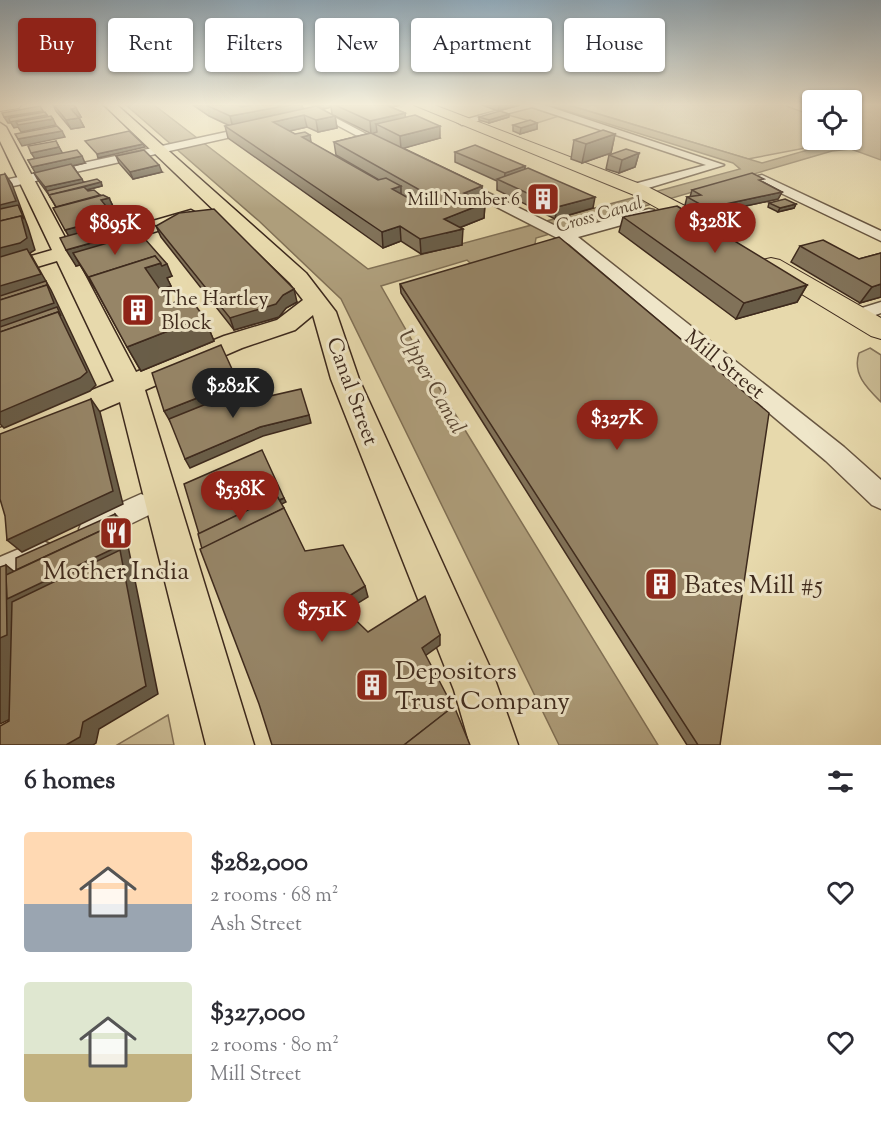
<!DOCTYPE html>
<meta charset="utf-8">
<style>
:root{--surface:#fff;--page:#f2f2f3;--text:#2b2b33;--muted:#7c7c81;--accent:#8f2418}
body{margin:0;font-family:"Sorts Mill Goudy",serif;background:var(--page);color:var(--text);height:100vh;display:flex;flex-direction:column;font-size:22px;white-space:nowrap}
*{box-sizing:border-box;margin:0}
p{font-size:20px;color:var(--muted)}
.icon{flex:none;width:33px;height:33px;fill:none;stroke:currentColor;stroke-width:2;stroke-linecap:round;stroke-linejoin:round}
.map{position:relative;height:745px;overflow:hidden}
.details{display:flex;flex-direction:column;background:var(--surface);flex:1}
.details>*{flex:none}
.guide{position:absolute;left:18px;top:18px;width:846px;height:54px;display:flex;gap:12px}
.fabs{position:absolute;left:802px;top:90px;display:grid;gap:12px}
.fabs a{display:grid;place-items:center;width:60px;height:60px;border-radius:6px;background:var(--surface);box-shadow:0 2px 4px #0004;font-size:30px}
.price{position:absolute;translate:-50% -51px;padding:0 14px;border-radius:21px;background:var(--accent);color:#fff;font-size:20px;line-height:39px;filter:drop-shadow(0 2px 3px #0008)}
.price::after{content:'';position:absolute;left:50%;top:36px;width:18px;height:14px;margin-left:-9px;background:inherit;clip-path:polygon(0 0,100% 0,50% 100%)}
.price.on{background:#222;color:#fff}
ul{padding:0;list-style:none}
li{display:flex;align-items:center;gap:18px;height:150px;padding:0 24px}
li span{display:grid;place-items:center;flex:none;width:168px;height:120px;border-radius:6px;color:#555}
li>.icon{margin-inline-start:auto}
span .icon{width:72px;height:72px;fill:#fffc;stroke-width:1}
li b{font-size:26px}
h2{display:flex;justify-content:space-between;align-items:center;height:72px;padding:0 24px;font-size:26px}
.chip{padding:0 21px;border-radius:6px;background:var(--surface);box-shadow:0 2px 4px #0004;font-size:21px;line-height:54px}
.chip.on{background:var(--accent);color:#fff}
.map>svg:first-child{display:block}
</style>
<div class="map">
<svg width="881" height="745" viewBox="0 0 881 745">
<rect width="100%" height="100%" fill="#e7d9ac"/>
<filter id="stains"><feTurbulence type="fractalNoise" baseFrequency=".00333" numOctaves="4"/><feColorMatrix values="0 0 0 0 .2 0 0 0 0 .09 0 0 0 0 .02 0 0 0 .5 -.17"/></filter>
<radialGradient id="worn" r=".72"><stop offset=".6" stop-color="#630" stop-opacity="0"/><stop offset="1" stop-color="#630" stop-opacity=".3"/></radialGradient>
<g fill="#cabb94" stroke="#847258" stroke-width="1.5">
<polygon points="569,105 784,105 813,116 813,140 842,141 748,159"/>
<polygon points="529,107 559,116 537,123 501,113"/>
<path d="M 870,348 L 881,355 L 881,402 C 867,388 852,374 859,353 Z"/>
<polygon points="168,715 174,745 117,745"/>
</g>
<polygon fill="#ae9e7b" stroke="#817055" stroke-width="1.5" points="126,105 154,105 368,269 740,169 733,163 548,105 568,105 762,163 843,140 852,140 852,105 881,105 881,160 851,149 832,151 536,238 534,250 474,267 467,260 381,286 438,386 658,745 559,745 341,299 259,221"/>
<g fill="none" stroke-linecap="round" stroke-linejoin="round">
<defs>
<g id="minor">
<polygon points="299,105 311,105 391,147 382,149"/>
<polygon points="517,105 544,105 724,165 635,192 629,188 630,185 706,165 532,107 462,125 457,122"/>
<polygon points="254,126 258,127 258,131 0,189 0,181"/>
<polygon points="762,175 881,231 881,241 758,182 758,176"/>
<polygon points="458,178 566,231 649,209 654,210 654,216 578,237 844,447 881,480 881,509 872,505 826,461 569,244 454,185 452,182"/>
<polygon points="881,302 881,313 856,322 847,316 849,312"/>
<polygon points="141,494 151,498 154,506 151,514 93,542 83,538 79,529 83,520"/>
<polygon points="40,540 50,544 55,554 50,564 0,587 0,557"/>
</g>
<polygon id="major" points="104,105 117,105 306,273 336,312 359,379 493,674 518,745 470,745 454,690 331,379 313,315 295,330 242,348 145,390 254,745 206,745 120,402 0,453 0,428 114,381 57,261 0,278 0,265 52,250 0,141 0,123 6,127 69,245 191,210 200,215 197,219 75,256 136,372 224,336 277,320 303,300 290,283"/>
<g id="highway">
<polygon points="0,105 21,105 19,108 0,111"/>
<polygon points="414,105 434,105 648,187 718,223 721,228 718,233 702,233 634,195"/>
<polygon points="771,258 780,260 881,318 881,339 871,336 762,270 759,265 762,260"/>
</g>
</defs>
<use href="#minor" stroke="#685641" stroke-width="3"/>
<use href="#major" stroke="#3e2a1d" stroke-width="3"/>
<use href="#highway" stroke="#3e2a1d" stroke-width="2"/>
<use href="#minor" fill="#efe6c9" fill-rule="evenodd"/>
<use href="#major" fill="#e7d9ac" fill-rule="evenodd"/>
<use href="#highway" fill="#e7d9ac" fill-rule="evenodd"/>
</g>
<g fill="#817259" stroke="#3e2a1d" stroke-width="1.5" fill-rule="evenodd">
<polygon points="53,105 74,105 81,117 79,117 84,127 71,129 56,111"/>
<path d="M 193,105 L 248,105 L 248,106 L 253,105 L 302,105 L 303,109 L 332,114 L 331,107 L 324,109 L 316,105 L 400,105 L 391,107 L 405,113 L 405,117 L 440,138 L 403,148 L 482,186 L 481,201 L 485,203 L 484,218 L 459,228 L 462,245 L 421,254 L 401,241 L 383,248 L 228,138 L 225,126 L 228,125 L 209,116 ZM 335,116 L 370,133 L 334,142 L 336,155 L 379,180 L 289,131 L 307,127 L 318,132 L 337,128 Z"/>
<polygon points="482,105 520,105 498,111"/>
<polygon points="479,117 509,117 489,123 479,120"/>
<polygon points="537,123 537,129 520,134 513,131 513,125"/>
<polygon points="615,134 611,153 582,163 571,159 574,140"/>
<polygon points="56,141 62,153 85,163 73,166 83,182 101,182 102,186 87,190 88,191 109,198 115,210 135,228 132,228 139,241 172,276 167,278 171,286 160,290 170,304 204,317 214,341 141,371 127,347 95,289 80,265 76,266 69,235 56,207 49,195 38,180 34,173 36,173 28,160 34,159"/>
<polygon points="455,152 525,166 525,170 593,208 555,219 497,190 497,181 455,162"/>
<polygon points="639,153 635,167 619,173 606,169 609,155"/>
<polygon points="116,156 162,172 133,179 119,163"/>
<polygon points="763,182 782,192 778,199 704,215 685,205 687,197 690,197 692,190"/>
<polygon points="769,203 796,204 794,208 778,212 768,207"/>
<polygon points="623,217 807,285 797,302 736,319 619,232"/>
<polygon points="156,226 297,302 286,308 279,317 234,330 161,237"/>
<polygon points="800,246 859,259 881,253 881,297 860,303 791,262"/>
<polygon points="400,284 720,745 687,745 401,293"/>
</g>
<g fill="#695d48" stroke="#3e2a1d" stroke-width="1.5">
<polygon points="289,105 302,105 304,114 233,128 230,116"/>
<polygon points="323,105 331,105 331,107 324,109"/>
<polygon points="379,105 400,105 380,110"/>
<polygon points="499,105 520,105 498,111"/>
<polygon points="76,108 81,117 75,118 71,109"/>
<polygon points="43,111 45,115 47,115 50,120 53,119 56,125 21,132 18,127 14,128 11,123 8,123 4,117"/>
<polygon points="405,113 406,125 376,124 377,132 371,134 370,121"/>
<polygon points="509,114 509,117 489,123 489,120"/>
<polygon points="304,115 307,127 276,134 273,122"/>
<polygon points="335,116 337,128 318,132 316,120"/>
<polygon points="79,118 84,127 71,129 66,120"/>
<polygon points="537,123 537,129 520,134 521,128"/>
<polygon points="440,126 440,138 401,149 400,136"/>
<polygon points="62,131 65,137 22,146 18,139"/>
<polygon points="615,134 611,153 582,163 586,144"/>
<polygon points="310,135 312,148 302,137"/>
<polygon points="143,144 145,147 98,158 97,154"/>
<polygon points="59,147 63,154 35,159 31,153"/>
<polygon points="639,153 635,167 619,173 622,160"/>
<polygon points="82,156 85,163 36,174 32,167"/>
<polygon points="159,165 162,172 133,179 130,172"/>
<polygon points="525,166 524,176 504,182 505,173"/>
<polygon points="5,174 12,184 28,227 35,250 30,253 51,290 96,385 90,391 4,428 0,424 0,234 21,213 0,218 0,205"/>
<polygon points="82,179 85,186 49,195 45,187"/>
<polygon points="101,182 102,186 86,190 83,187"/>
<polygon points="401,186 401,200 392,189"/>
<polygon points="482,186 481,201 464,193"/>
<polygon points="782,192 778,199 704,215 707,208"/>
<polygon points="595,197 593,208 555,219 557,207"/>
<polygon points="109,198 116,213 109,215 101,200"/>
<polygon points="485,203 484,218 446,233 463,229 462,245 421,254 420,239 444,219"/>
<polygon points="796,204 794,208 778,212 780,208"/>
<polygon points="128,213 135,228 74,245 65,230"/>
<polygon points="400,226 401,241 383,248 382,232"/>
<polygon points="134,231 142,247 74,254 80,265 76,266 66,250"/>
<polygon points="161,263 167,264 172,276 167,278 171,286 156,291 145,268"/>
<polygon points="881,284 881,297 860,303 872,287"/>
<polygon points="807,285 797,302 736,319 744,303"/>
<polygon points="294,289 297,302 286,308 279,317 234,330 230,318 283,295"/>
<polygon points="204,317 214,341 141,371 127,347"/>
<polygon points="238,382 245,399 174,428 164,411"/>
<polygon points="91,399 100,412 123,504 22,552 7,540"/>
<polygon points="309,415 311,423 263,436 190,468 185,459 260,427"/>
<polygon points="284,498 286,502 203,542"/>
<polygon points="115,514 123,522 127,541 158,694 99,729 96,743 93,745 66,745 14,717 0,724 0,638 6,565 16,573 113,525"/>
<polygon points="365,586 368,597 342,613 338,603"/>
<polygon points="440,635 440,645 422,658 422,648"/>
</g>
<g fill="#968567" stroke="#3e2a1d" stroke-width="1.5">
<polygon points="54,105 74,105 76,108 71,109 79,118 66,120"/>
<polygon points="206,105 237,105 241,107 253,105 289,105 230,116"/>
<polygon points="335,105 386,105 405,113 370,121"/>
<polygon points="40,106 43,111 4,117 2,113"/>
<polygon points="316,106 335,116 316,120 304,115 273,122 295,134 305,132 310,135 302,137 378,180 386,178 401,186 392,189 419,204 436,199 334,142 371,133 482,186 464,193 485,203 444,219 463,229 420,239 400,226 382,232 225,126"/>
<polygon points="500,111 509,114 489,120 479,117"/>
<polygon points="45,112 47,115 10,122 9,118"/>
<polygon points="415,115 440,126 400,136 376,124"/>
<polygon points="51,116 53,119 18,125 16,122"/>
<polygon points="530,120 537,123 521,128 513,125"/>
<polygon points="57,126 62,131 18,139 15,134"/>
<polygon points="603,130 615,134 586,144 574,140"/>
<polygon points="129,131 143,144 97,154 85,141"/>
<polygon points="56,141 59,147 31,153 28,146"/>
<polygon points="475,145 525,166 505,173 455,152"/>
<polygon points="626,149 639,153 622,160 609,155"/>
<polygon points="77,150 82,156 32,167 28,160"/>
<polygon points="144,150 159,165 130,172 116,156"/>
<polygon points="71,164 82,179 45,187 34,173"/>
<polygon points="528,168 595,197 557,207 497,179"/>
<polygon points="752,173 764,179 759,180 782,192 707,208 687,197 701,195 692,190"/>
<polygon points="5,174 16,201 0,205 0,175"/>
<polygon points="97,179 101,182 49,195 51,199 47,191"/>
<polygon points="84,187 88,191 94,190 100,195 56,207 49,195"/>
<polygon points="103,195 109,198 101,200 110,211 124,207 128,213 65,230 53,208"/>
<polygon points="785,199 796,204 780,208 769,203"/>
<polygon points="18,205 24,219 21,216 0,221 0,209"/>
<polygon points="677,206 807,285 744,303 623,217"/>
<polygon points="214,209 294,289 283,295 276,304 230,318 156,226 179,213"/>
<polygon points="21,216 27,238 20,243 0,248 0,221"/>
<polygon points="126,220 134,231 66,250 60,238"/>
<polygon points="128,237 132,243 145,239 167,264 162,266 155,256 89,277 92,283 73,253"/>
<polygon points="559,237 769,413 720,745 698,745 400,284"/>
<polygon points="823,240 859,259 881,253 881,284 872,287 800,246"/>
<polygon points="27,249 41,274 0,286 0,257"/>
<polygon points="155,256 161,263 145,268 170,304 189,297 204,317 127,347 89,277"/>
<polygon points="46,281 49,289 47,285 0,300 0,296"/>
<polygon points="47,285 54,303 0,321 0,300"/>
<polygon points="57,307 61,316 58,312 0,332 0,327"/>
<polygon points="58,312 87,372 80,378 0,412 0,332"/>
<polygon points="221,345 238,382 164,411 152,373"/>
<polygon points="301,389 309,415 260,427 185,459 169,419 241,390 248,401"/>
<polygon points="91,399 113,491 7,540 5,516 0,499 0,434"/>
<polygon points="262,450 284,498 279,500 277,496 199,534 184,484"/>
<polygon points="277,496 284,508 202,549 198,534"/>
<polygon points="284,508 305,551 343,545 365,586 338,603 368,632 425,596 440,635 422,648 453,707 404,745 272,745 259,704 200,549"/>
<polygon points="115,514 120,533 113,525 16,570 16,558"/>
<polygon points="113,525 117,547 7,599 6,575"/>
<polygon points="120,550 146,686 83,722 80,737 66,745 0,745 0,726 9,721 12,602"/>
<polygon points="6,565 7,635 0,638 0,567"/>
<polygon points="454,706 470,745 404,745"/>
</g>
<linearGradient id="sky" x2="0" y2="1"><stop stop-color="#91abbc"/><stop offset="0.5" stop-color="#f4eeda"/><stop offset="1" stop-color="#f4eeda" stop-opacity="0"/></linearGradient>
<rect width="881" height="209" fill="url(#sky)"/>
<defs>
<symbol id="building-square" viewBox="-11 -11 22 22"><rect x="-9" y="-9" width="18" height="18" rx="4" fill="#8f2418" stroke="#efe6c9"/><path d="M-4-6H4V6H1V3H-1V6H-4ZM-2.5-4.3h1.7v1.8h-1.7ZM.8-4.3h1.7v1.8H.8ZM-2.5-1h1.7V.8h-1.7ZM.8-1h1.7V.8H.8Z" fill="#fff"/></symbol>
<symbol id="restaurant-square" viewBox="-11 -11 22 22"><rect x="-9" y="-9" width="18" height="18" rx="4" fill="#8f2418" stroke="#efe6c9"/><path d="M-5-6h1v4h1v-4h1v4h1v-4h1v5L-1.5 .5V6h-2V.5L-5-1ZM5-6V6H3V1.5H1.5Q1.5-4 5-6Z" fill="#fff"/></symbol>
</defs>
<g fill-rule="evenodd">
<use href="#building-square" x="524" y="180" width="38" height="38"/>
<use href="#building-square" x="119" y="291" width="38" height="38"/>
<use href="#restaurant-square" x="97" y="514" width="38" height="38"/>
<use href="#building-square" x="642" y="565" width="38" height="38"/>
<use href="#building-square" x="353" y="666" width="38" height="38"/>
</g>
<g text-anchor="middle" stroke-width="6" stroke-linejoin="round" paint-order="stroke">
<g font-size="18" fill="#3e2a1d" stroke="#efe6c9" text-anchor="end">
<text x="520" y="205">Mill Number 6</text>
</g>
<g font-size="18" font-style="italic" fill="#5a4734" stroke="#efe6c9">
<text transform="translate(599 214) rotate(-16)" y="6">Cross Canal</text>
</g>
<g font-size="21" fill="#3e2a1d" stroke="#efe6c9" text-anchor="start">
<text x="161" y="305">The Hartley<tspan x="161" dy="24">Block</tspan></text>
</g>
<g font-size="21" fill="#3e2a1d" stroke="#efe6c9">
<text transform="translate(725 364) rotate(39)" y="7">Mill Street</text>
<text transform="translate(353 391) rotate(70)" y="7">Canal Street</text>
</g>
<g font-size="22" font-style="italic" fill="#5a4734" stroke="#efe6c9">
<text transform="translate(433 381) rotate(61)" y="8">Upper Canal</text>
</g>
<g font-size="26" fill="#3e2a1d" stroke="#efe6c9" text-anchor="start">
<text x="116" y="579" text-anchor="middle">Mother India</text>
<text x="684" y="593">Bates Mill #5</text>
<text x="395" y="679">Depositors<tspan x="395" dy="30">Trust Company</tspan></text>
</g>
</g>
<rect width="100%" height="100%" filter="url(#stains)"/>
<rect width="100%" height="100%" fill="url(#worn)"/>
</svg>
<div class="fabs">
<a><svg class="icon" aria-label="locate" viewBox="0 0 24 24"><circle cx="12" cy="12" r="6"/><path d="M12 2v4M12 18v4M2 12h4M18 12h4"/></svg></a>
</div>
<b class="price" style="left:715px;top:254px">$328K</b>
<b class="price" style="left:115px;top:256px">$895K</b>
<b class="price on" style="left:233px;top:419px">$282K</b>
<b class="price" style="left:617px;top:451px">$327K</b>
<b class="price" style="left:240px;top:522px">$538K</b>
<b class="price" style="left:322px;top:643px">$751K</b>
<div class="guide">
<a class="chip on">Buy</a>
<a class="chip">Rent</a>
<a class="chip">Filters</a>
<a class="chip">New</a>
<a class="chip">Apartment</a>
<a class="chip">House</a>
</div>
</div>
<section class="details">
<h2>6 homes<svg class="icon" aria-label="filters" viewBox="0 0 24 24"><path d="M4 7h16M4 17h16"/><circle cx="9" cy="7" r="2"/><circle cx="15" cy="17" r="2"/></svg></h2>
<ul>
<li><span style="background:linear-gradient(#ffd9b3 60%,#9aa5b1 0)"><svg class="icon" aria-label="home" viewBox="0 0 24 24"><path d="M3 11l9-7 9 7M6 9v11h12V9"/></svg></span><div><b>$282,000</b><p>2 rooms · 68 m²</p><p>Ash Street</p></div><svg class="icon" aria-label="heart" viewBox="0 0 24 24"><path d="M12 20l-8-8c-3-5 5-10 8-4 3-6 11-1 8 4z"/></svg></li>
<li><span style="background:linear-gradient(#dfe7d0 60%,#c2b280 0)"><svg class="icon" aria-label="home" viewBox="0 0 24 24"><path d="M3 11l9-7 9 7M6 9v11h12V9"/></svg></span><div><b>$327,000</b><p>2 rooms · 80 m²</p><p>Mill Street</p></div><svg class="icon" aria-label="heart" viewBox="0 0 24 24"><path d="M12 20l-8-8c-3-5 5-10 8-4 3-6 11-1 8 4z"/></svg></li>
</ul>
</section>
